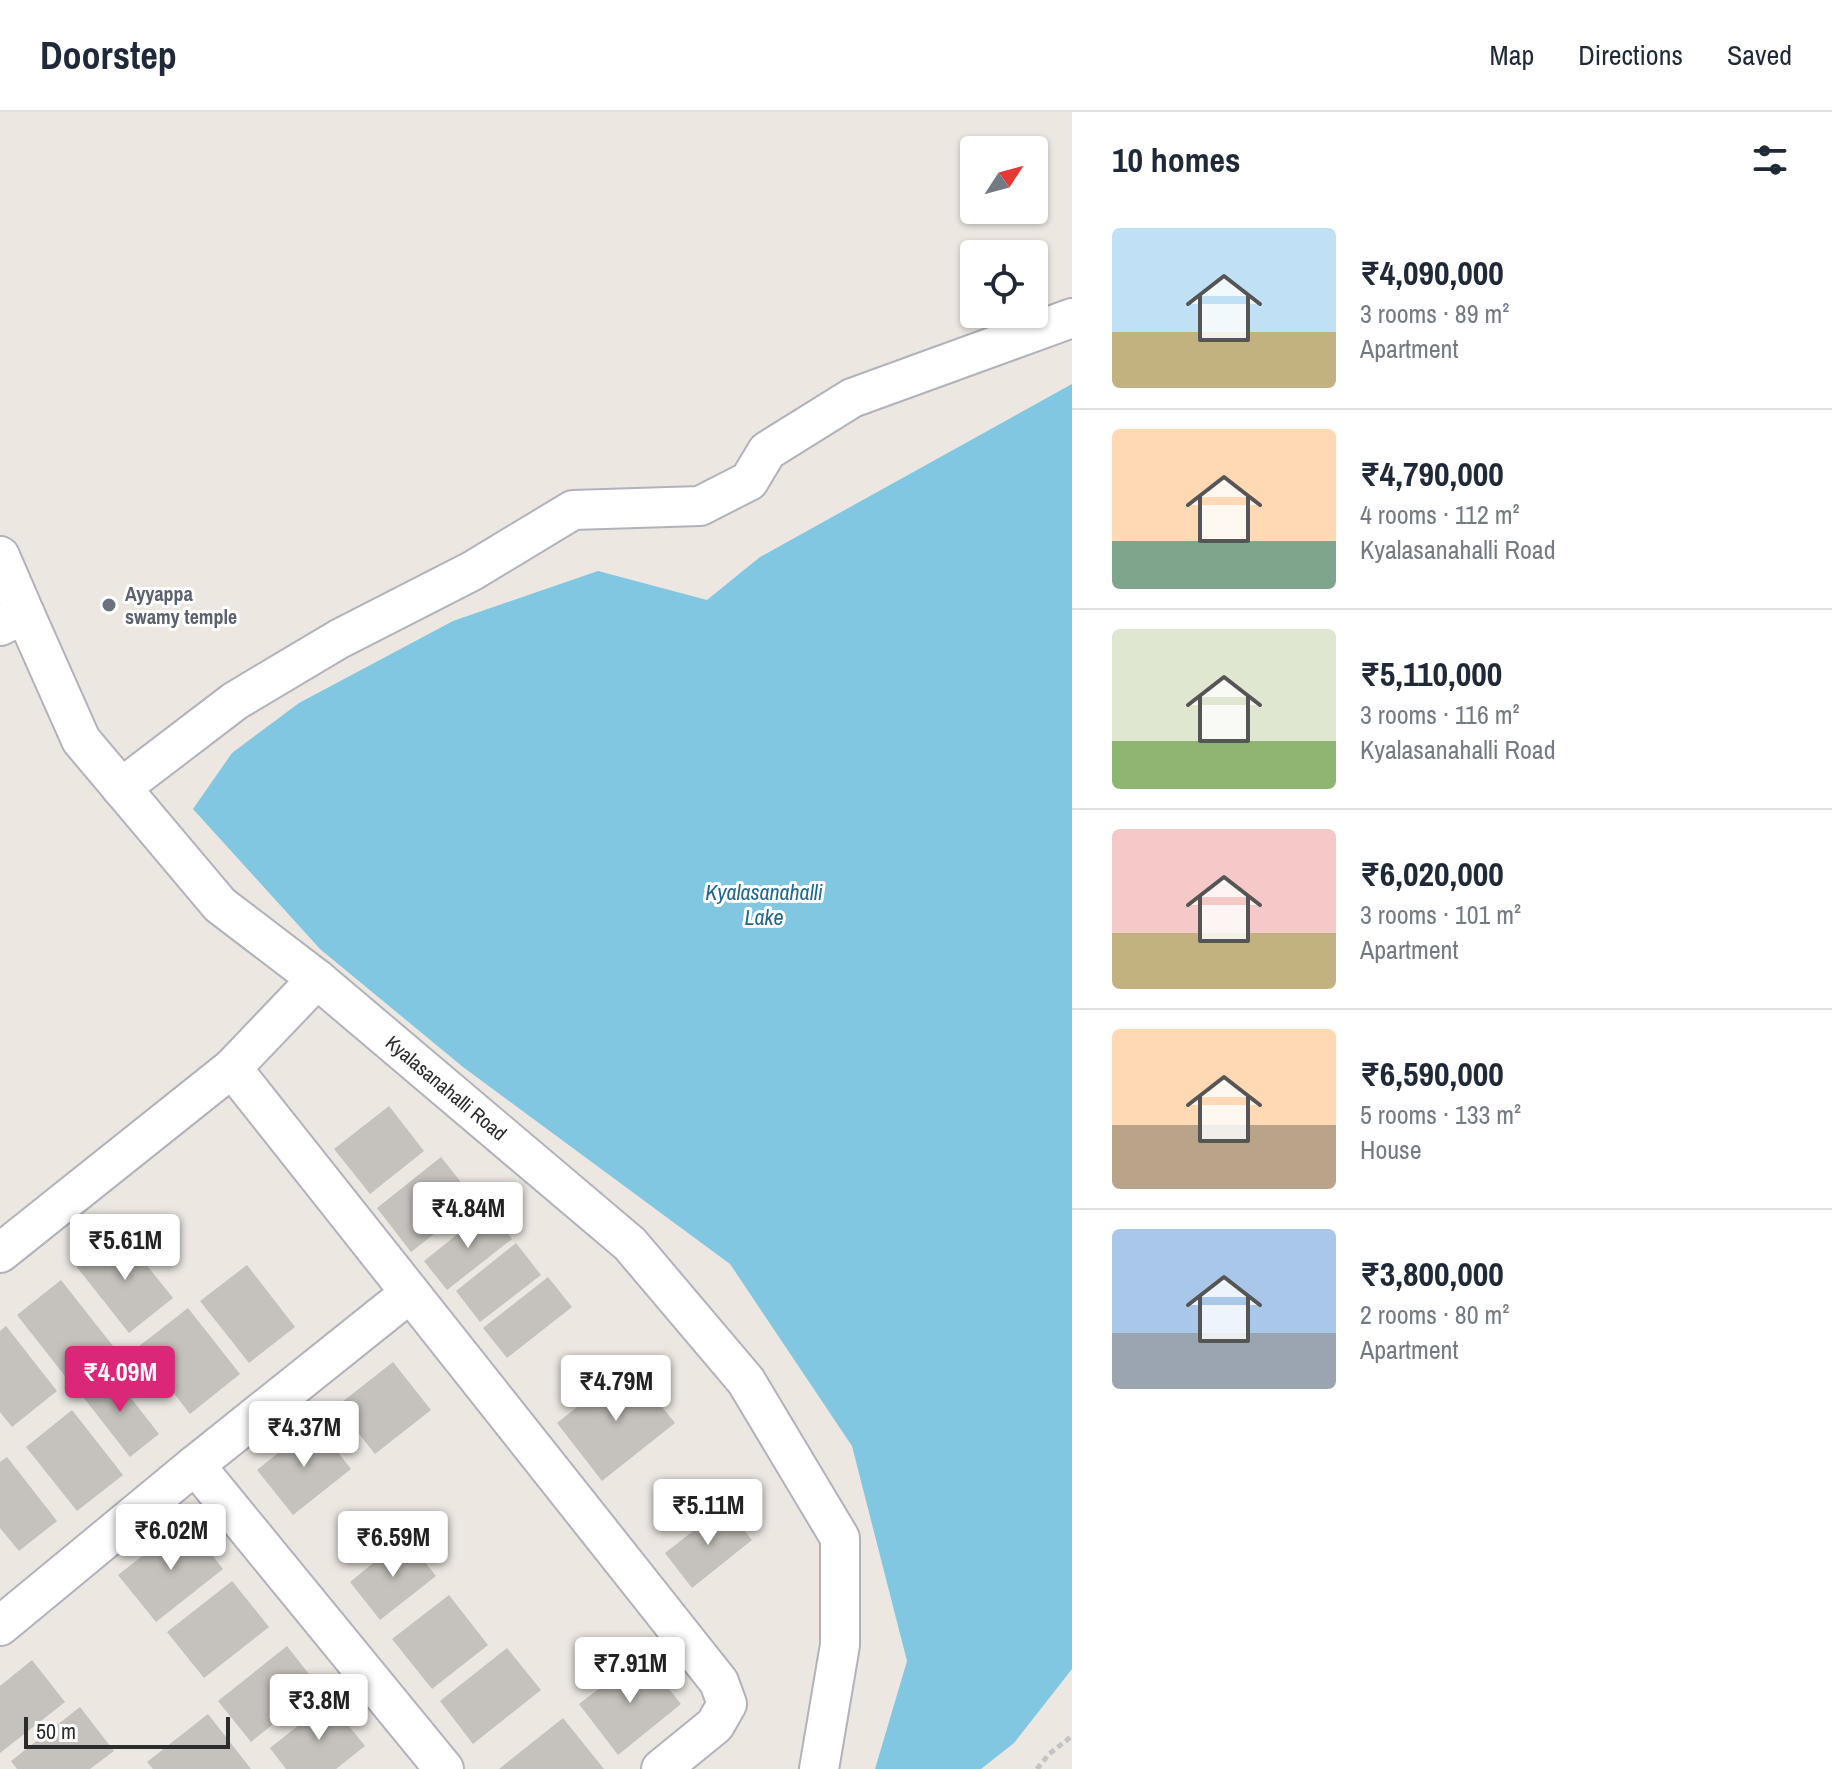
<!DOCTYPE html>
<meta charset="utf-8">
<style>
:root{--surface:#fff;--page:#f2f2f3;--text:#1f2937;--muted:#747a83;--line:#e0e1e3;--accent:#db2777}
body{margin:0;font-family:"Archivo Narrow",sans-serif;background:var(--page);color:var(--text);height:100vh;display:flex;flex-direction:column;font-size:30px;white-space:nowrap}
*{box-sizing:border-box;margin:0}
p{font-size:26px;color:var(--muted)}
.icon{flex:none;width:44px;height:44px;fill:none;stroke:currentColor;stroke-width:2;stroke-linecap:round;stroke-linejoin:round}
.map{position:relative;flex:1;overflow:hidden}
.details{display:flex;flex-direction:column;background:var(--surface);width:760px}
.details>*{flex:none}
.needle{width:52px;rotate:54deg}
.tools{position:absolute;left:960px;top:24px;display:grid;gap:16px}
.tools a{display:grid;place-items:center;width:88px;height:88px;border-radius:8px;background:var(--surface);box-shadow:0 2px 6px #0004;font-size:40px}
.scale{position:absolute;left:24px;bottom:20px;width:206px;box-sizing:border-box;padding-left:8px;border:4px solid #2c2c2c;border-top:0;font-size:22px;line-height:28px;white-space:nowrap;color:#2c2c2c;-webkit-text-stroke:6px #fff;paint-order:stroke}
.price{position:absolute;translate:-50% -68px;padding:0 18px;border-radius:8px;background:#fff;color:#222;font-size:26px;line-height:52px;filter:drop-shadow(0 2px 4px #0008)}
.price::after{content:'';position:absolute;left:50%;top:48px;width:24px;height:18px;margin-left:-12px;background:inherit;clip-path:polygon(0 0,100% 0,50% 100%)}
.price.current{background:var(--accent);color:#fff}
ul{padding:0;list-style:none}
li{display:flex;align-items:center;gap:24px;height:200px;padding:0 40px}
li+li{border-top:2px solid var(--line)}
li span{display:grid;place-items:center;flex:none;width:224px;height:160px;border-radius:8px;color:#555}
li>.icon{margin-inline-start:auto}
span .icon{width:96px;height:96px;fill:#fffc;stroke-width:1}
li b{font-size:34px}
h2{display:flex;justify-content:space-between;align-items:center;height:96px;padding:0 40px;font-size:34px}
header{display:flex;align-items:center;gap:48px;box-sizing:border-box;height:112px;padding:0 40px;background:var(--surface);border-bottom:2px solid var(--line)}
header strong{font-size:38px}
nav{display:flex;gap:44px;margin-inline-start:auto;font-size:28px}
main{display:flex;flex:1;min-height:0}
.map>svg:first-child{display:block}
</style>
<header>
<strong>Doorstep</strong>
<nav><a>Map</a><a>Directions</a><a>Saved</a></nav>
</header>
<main>
<div class="map">
<svg width="1072" height="1657" viewBox="0 0 1072 1657">
<rect width="100%" height="100%" fill="#ece7e1"/>
<polygon fill="#81c7e1" points="1072,272 1072,1557 1014,1631 981,1657 875,1657 907,1549 852,1334 730,1152 463,955 320,837 193,697 232,641 299,591 453,509 598,459 707,488 760,445"/>
<g fill="#c5c1bc">
<polygon points="389,994 424,1039 370,1082 334,1037"/>
<polygon points="441,1045 476,1089 411,1140 377,1096"/>
<polygon points="489,1097 512,1127 447,1178 424,1149"/>
<polygon points="120,1120 173,1186 129,1221 76,1154"/>
<polygon points="516,1131 541,1163 480,1210 456,1179"/>
<polygon points="247,1153 295,1215 249,1251 200,1189"/>
<polygon points="548,1165 572,1195 507,1246 483,1216"/>
<polygon points="61,1168 113,1234 69,1269 17,1203"/>
<polygon points="188,1196 240,1262 190,1302 138,1235"/>
<polygon points="6,1214 57,1279 12,1315 0,1300 0,1219"/>
<polygon points="393,1250 431,1298 375,1342 337,1294"/>
<polygon points="629,1254 675,1311 602,1369 557,1311"/>
<polygon points="109,1258 159,1322 130,1345 80,1281"/>
<polygon points="72,1298 123,1363 77,1399 26,1335"/>
<polygon points="315,1311 351,1357 293,1403 257,1358"/>
<polygon points="7,1345 57,1409 19,1439 0,1416 0,1350"/>
<polygon points="725,1394 752,1428 692,1476 665,1441"/>
<polygon points="186,1410 223,1457 156,1510 118,1463"/>
<polygon points="405,1425 436,1464 380,1508 350,1470"/>
<polygon points="232,1469 269,1515 204,1566 167,1520"/>
<polygon points="449,1483 488,1533 432,1577 392,1527"/>
<polygon points="287,1534 319,1575 251,1630 218,1589"/>
<polygon points="507,1536 541,1578 473,1632 440,1589"/>
<polygon points="642,1543 681,1592 618,1643 579,1592"/>
<polygon points="32,1548 65,1590 0,1641 0,1574"/>
<polygon points="329,1589 365,1634 336,1657 286,1657 270,1636"/>
<polygon points="80,1595 114,1639 90,1657 17,1657 11,1649"/>
<polygon points="208,1602 251,1657 153,1657 147,1650"/>
<polygon points="563,1606 604,1657 499,1657"/>
</g>
<g fill="none" stroke-linecap="round" stroke-linejoin="round">
<defs>
<g id="minor">
<polyline points="0,444 25,502 0,514"/>
<polyline points="25,502 81,628 220,793 317,867 630,1132 746,1269 840,1426 840,1533 819,1657"/>
<polyline points="121,676 235,589 339,527 472,459 573,398 700,394 749,369 767,339 852,286 1072,206"/>
<polyline points="317,867 232,956 719,1570 727,1592 715,1613 661,1657"/>
<polyline points="0,1141 232,956"/>
<polyline points="410,1181 195,1353 444,1657"/>
<polyline points="0,1514 195,1353"/>
</g>
</defs>
<use href="#minor" stroke="#b1b2bb" stroke-width="42"/>
<polyline stroke="#c4c4c4" stroke-width="5" stroke-dasharray="6 4" stroke-linecap="butt" points="1037,1657 1049,1642 1072,1624"/>
<use href="#minor" stroke="#fff" stroke-width="38"/>
</g>
<circle fill="#6b7280" stroke="#fff" stroke-width="3" cx="109" cy="493" r="8"/>
<g text-anchor="middle" stroke-width="6" stroke-linejoin="round" paint-order="stroke">
<g font-size="20" font-weight="bold" fill="#5b616d" stroke="#fff" text-anchor="start">
<text x="125" y="489">Ayyappa<tspan x="125" dy="23">swamy temple</tspan></text>
</g>
<g font-size="20" fill="#2c2c2c" stroke="#fff">
<text transform="translate(446 976) rotate(40)" y="7">Kyalasanahalli Road</text>
</g>
<g font-size="22" font-style="italic" fill="#1e688f" stroke="#fff">
<text x="764" y="788">Kyalasanahalli<tspan x="764" dy="25">Lake</tspan></text>
</g>
</g>
</svg>
<div class="tools">
<a><svg class="needle" viewBox="-14 -14 28 28"><path d="M0-13l5 13h-10z" fill="#e53935"/><path d="M0 13l5-13h-10z" fill="#747a83"/></svg></a>
<a><svg class="icon" aria-label="locate" viewBox="0 0 24 24"><circle cx="12" cy="12" r="6"/><path d="M12 2v4M12 18v4M2 12h4M18 12h4"/></svg></a>
</div>
<div class="scale">50 m</div>
<b class="price" style="left:468px;top:1138px">₹4.84M</b>
<b class="price" style="left:125px;top:1170px">₹5.61M</b>
<b class="price current" style="left:120px;top:1302px">₹4.09M</b>
<b class="price" style="left:616px;top:1311px">₹4.79M</b>
<b class="price" style="left:304px;top:1357px">₹4.37M</b>
<b class="price" style="left:708px;top:1435px">₹5.11M</b>
<b class="price" style="left:171px;top:1460px">₹6.02M</b>
<b class="price" style="left:393px;top:1467px">₹6.59M</b>
<b class="price" style="left:630px;top:1593px">₹7.91M</b>
<b class="price" style="left:319px;top:1630px">₹3.8M</b>
</div>
<section class="details">
<h2>10 homes<svg class="icon" aria-label="filters" viewBox="0 0 24 24"><path d="M4 7h16M4 17h16"/><circle cx="9" cy="7" r="2"/><circle cx="15" cy="17" r="2"/></svg></h2>
<ul>
<li><span style="background:linear-gradient(#bfe0f5 65%,#c2b280 0)"><svg class="icon" aria-label="home" viewBox="0 0 24 24"><path d="M3 11l9-7 9 7M6 9v11h12V9"/></svg></span><div><b>₹4,090,000</b><p>3 rooms · 89 m²</p><p>Apartment</p></div></li>
<li><span style="background:linear-gradient(#ffd9b3 70%,#7fa58c 0)"><svg class="icon" aria-label="home" viewBox="0 0 24 24"><path d="M3 11l9-7 9 7M6 9v11h12V9"/></svg></span><div><b>₹4,790,000</b><p>4 rooms · 112 m²</p><p>Kyalasanahalli Road</p></div></li>
<li><span style="background:linear-gradient(#dfe7d0 70%,#8fb573 0)"><svg class="icon" aria-label="home" viewBox="0 0 24 24"><path d="M3 11l9-7 9 7M6 9v11h12V9"/></svg></span><div><b>₹5,110,000</b><p>3 rooms · 116 m²</p><p>Kyalasanahalli Road</p></div></li>
<li><span style="background:linear-gradient(#f6c9c9 65%,#c2b280 0)"><svg class="icon" aria-label="home" viewBox="0 0 24 24"><path d="M3 11l9-7 9 7M6 9v11h12V9"/></svg></span><div><b>₹6,020,000</b><p>3 rooms · 101 m²</p><p>Apartment</p></div></li>
<li><span style="background:linear-gradient(#ffd9b3 60%,#b9a48a 0)"><svg class="icon" aria-label="home" viewBox="0 0 24 24"><path d="M3 11l9-7 9 7M6 9v11h12V9"/></svg></span><div><b>₹6,590,000</b><p>5 rooms · 133 m²</p><p>House</p></div></li>
<li><span style="background:linear-gradient(#a9c7e8 65%,#9aa5b1 0)"><svg class="icon" aria-label="home" viewBox="0 0 24 24"><path d="M3 11l9-7 9 7M6 9v11h12V9"/></svg></span><div><b>₹3,800,000</b><p>2 rooms · 80 m²</p><p>Apartment</p></div></li>
</ul>
</section>
</main>
